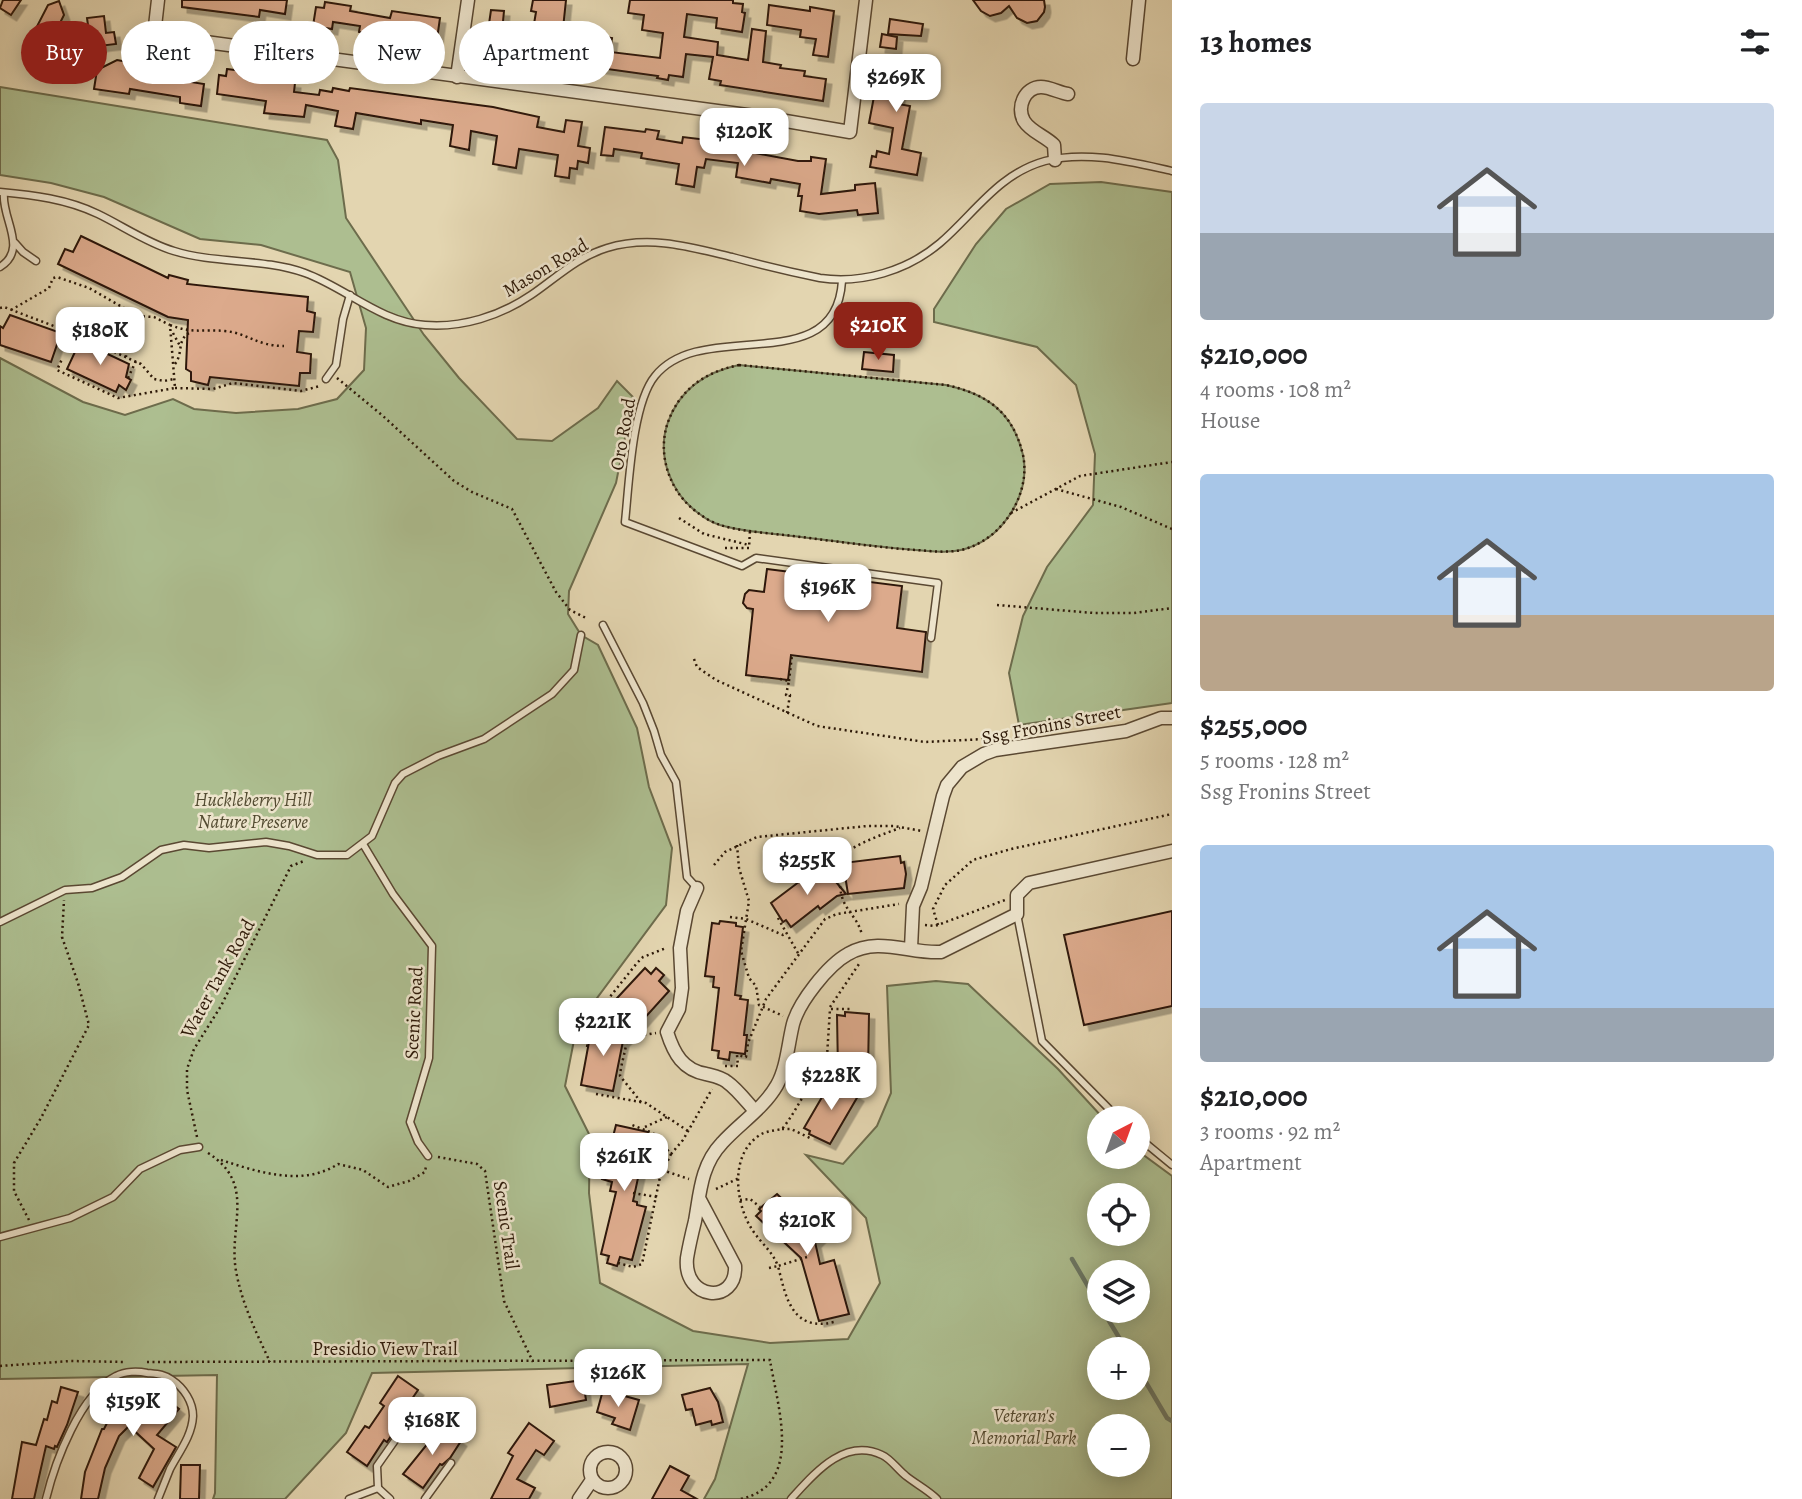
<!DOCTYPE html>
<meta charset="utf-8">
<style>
:root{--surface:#fff;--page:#f2f2f2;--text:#202124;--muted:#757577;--accent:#8f2418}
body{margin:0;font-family:Alegreya,serif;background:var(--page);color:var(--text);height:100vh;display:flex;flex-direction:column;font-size:26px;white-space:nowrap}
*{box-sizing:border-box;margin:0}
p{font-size:23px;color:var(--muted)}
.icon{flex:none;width:38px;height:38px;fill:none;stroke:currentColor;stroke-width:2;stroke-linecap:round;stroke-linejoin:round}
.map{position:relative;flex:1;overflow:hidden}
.drawer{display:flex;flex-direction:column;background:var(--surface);width:630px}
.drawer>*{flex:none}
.hud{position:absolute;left:21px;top:21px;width:665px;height:63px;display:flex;gap:14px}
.needle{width:46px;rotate:41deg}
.fabs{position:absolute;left:1087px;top:1106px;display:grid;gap:14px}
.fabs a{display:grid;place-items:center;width:63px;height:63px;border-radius:50%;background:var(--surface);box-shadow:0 4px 18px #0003;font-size:35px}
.price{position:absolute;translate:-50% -60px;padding:0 16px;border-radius:14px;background:#fff;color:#222;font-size:23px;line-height:46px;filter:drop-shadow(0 2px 4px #0008)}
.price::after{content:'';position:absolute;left:50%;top:42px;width:21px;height:16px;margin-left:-10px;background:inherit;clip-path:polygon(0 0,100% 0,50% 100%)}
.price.active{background:var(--accent);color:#fff}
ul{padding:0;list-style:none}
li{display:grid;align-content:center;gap:14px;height:371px;padding:0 28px}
li span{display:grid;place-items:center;height:217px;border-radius:7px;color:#555}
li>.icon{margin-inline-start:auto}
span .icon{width:126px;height:126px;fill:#fffc;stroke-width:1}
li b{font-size:30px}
h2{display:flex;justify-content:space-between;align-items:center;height:84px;padding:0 28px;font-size:30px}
.pill{padding:0 24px;border-radius:32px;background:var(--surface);box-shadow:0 4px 18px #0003;font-size:24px;line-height:63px}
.pill.active{background:var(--accent);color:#fff}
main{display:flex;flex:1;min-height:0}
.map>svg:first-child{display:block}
</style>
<main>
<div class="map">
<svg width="1172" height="1499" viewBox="0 0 1172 1499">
<defs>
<filter id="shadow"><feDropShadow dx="5.5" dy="5.5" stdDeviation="0" flood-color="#0004"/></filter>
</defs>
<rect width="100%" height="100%" fill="#e3d5b0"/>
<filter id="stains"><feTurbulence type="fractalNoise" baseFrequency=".00286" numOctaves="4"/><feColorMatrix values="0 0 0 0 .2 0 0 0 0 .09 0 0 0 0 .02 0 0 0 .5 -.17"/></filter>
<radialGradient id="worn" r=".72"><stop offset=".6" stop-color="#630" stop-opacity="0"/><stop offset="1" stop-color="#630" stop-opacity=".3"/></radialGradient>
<g fill="#adbe90" stroke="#6d6c4c" stroke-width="2" fill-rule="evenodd">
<path d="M 0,87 L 327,140 L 338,160 L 346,218 L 424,335 L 459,378 L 517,439 L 552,441 L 598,408 L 617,381 L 633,397 L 616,483 L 569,591 L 568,614 L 581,635 L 598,645 L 637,728 L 649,787 L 672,848 L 666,905 L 577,1025 L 565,1086 L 590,1136 L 589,1193 L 600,1283 L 693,1331 L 770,1343 L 848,1339 L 880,1283 L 866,1218 L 806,1155 L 843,1164 L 877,1126 L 891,1093 L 887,986 L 936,981 L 968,984 L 1058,1069 L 1103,1118 L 1099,1118 L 1099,1157 L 1138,1157 L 1138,1151 L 1172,1176 L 1172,1499 L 704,1499 L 715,1479 L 748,1364 L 372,1373 L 346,1433 L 285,1499 L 213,1499 L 215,1493 L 217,1375 L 0,1379 L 0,358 L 83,402 L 125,415 L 173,399 L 194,409 L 236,413 L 298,409 L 337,399 L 364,370 L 366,328 L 350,272 L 261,245 L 200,239 L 104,197 L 51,183 L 0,175 ZM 1099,1195 L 1138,1195 L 1138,1234 L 1099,1234 ZM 1099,1272 L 1138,1272 L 1138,1311 L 1099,1311 ZM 1099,1349 L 1138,1349 L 1138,1388 L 1099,1388 ZM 1099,1426 L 1138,1426 L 1138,1465 L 1099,1465 Z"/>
<polygon points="1101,182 1172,192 1172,703 1019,725 1009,673 1023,616 1047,567 1093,505 1095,454 1076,385 1037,347 934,322 934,309 976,244 1006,209 1050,184"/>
<path d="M 739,365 L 946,385 C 987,394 1013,412 1023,455 C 1031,493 1004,536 968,548 C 951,554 933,551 915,550 C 874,547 834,541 793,536 C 769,533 743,532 720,525 C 714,523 706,519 701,515 C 671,495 656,456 668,422 C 680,389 705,372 739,365 Z"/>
</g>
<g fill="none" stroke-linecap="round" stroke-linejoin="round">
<g stroke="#6c7967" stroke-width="4.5">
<polyline points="1072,1259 1099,1305"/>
<polyline points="1103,1311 1126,1349"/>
<polyline points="1138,1369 1167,1418 1172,1421"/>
</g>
</g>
<g fill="#dcaa8c" stroke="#2d1908" stroke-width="2" filter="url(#shadow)">
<polygon points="3,0 21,0 11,15 0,8"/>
<polygon points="182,0 287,0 285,14 260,10 259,17 182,7"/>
<polygon points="533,0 566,0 562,38 592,41 593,35 612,38 610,52 660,58 663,33 642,30 644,15 628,13 630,0 733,0 733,3 743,4 742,12 745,13 742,32 716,28 717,18 687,14 684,37 718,42 717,55 748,60 752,29 766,31 763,62 781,65 780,68 805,71 804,76 826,79 823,101 720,85 721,81 709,79 713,57 686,54 683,77 669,75 668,80 657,78 658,76 485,52 491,10 504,11 502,32 532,36 536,12 531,11"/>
<polygon points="973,0 1044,0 1045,7 1044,12 1037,21 1027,23 1017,18 1009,6 1001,13 990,16 981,11"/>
<polygon points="59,1 64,15 48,47 31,38 48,5"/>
<polygon points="325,2 351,6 350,11 390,18 392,11 440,18 436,46 359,32 360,26 333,22 332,29 313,26 316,7 324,8"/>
<polygon points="769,5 810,11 810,7 834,11 828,57 813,55 816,39 800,37 801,30 767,25"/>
<polygon points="104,16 106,33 114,32 116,44 91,47 87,18"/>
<polygon points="890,19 923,24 921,36 888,34"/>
<polygon points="882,34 897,37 896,49 880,47"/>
<polygon points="892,56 930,61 927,82 902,78 898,104 910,106 902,149 921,153 917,175 870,167 872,156 876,157 877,151 889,154 893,128 869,123 879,70 890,72"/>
<polygon points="117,60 143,65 142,69 179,74 178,80 204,84 201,106 180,103 180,97 130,89 129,94 94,89 97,70"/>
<polygon points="227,69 258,73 257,79 295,83 294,92 319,95 320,90 332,92 333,88 349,91 350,88 493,107 539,117 537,127 564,132 566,120 582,122 578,146 590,148 588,163 578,161 577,169 570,168 569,178 555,176 558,155 519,149 516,168 493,164 497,136 471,131 469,150 450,146 453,125 421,120 421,124 356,113 353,129 335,126 338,111 306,105 304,117 264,113 266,101 217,94 219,75 226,76"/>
<polygon points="605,127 645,132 646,129 659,131 657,139 682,143 683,137 732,143 732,146 751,149 750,152 798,161 811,161 811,157 826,159 821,194 855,190 855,185 875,183 878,213 858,215 857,210 819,214 800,211 802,196 798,196 800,184 771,179 770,183 736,177 738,163 706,159 704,168 697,167 694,187 676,184 679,164 641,158 642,153 614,149 613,156 601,155"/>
<polygon points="81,236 168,278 169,275 188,280 187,284 308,297 307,311 315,313 313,332 299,331 297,352 311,354 310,373 300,373 299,386 210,377 208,385 191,381 191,372 186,369 188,320 168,317 58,264 65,249 73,252"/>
<polygon points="10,315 61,333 51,362 0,345 0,326 3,328"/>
<polygon points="80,341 129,364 126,377 131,380 126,390 119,385 116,392 67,369"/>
<polygon points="864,352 894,355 893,372 862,369"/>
<polygon points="767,569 902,586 897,628 926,632 922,672 791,655 788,680 746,675 753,609 747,608 743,603 745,594 749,590 764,592"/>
<polygon points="900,856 901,863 904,862 906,874 904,888 848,894 843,863"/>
<polygon points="816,869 821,875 827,871 846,894 837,896 820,909 818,906 791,927 786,920 783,922 771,903"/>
<polygon points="1172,911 1172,1006 1084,1025 1064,935"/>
<polygon points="720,921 736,923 736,926 743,927 735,995 741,996 740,999 748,1000 744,1035 747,1035 745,1054 730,1052 729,1060 718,1058 719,1051 712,1050 719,988 713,987 714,977 705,976 712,923 719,924"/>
<polygon points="645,968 651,974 656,968 664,975 659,981 669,991 632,1032 606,1010"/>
<polygon points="845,1012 869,1014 868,1071 861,1071 860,1078 833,1078 838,1071 837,1015 845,1016"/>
<polygon points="600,1025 631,1033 623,1041 613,1091 581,1085 591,1031 599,1033"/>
<polygon points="832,1080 858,1096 830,1144 809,1134 810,1131 804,1128"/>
<polygon points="616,1125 648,1132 633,1201 637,1202 637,1205 646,1207 632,1260 620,1257 617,1266 607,1263 609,1256 601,1254 616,1192 610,1191 612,1182 602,1179"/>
<polygon points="777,1194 821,1236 815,1242 820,1264 834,1260 849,1314 819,1321 801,1258 756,1216 761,1211 759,1209"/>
<polygon points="398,1376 418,1390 401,1415 404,1417 387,1442 384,1440 367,1466 347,1452 365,1426 369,1428 384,1406 380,1403"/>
<polygon points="583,1380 586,1400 550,1407 547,1385"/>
<polygon points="145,1383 179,1409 157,1435 176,1447 153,1487 139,1478 154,1449 129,1426 119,1436 105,1468 98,1499 81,1499 85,1472 102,1429 104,1429 108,1421 130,1396 131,1397"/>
<polygon points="61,1387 78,1392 67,1425 57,1447 55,1446 54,1449 46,1446 34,1499 12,1499 22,1442 36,1445 44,1419 47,1420 52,1401 57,1403"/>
<polygon points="710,1388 718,1402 723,1422 712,1425 711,1421 696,1425 692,1409 686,1410 682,1395"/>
<polygon points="603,1390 639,1400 630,1430 612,1424 615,1418 597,1412"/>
<polygon points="529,1423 554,1441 544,1455 536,1450 517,1479 535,1488 529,1499 491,1499 513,1456 508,1453"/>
<polygon points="441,1427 461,1441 450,1458 442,1465 440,1464 423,1488 403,1474"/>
<polygon points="181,1465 200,1465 199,1499 180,1499"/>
<polygon points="670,1466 689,1476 681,1490 697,1499 652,1499"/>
</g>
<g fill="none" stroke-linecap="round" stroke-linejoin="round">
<defs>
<g id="lane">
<path d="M 0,192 C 33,195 67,199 98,214 C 123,226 147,243 174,251 C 216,264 263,258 305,273 C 346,288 380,322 425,325 C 462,328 500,316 531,295 C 556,278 577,257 607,248 C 650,235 690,247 732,257 C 761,265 790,272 820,278 C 862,284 907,271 940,243 C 974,214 998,174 1045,161 C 1087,150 1131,162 1172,171"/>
<polyline points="15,243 23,252 36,261"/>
<path d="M 0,267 C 29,249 1,218 4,193"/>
<path d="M 842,281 C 836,381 703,316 655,376 C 632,404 629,485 625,522 L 742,566 L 756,558 L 938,583 L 931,638"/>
<polyline points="326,379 336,365 343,319 350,295"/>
<polyline points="603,625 643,703 654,731 661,755 676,782 687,877 697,888"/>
<polyline points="363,844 393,894 432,946 429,1058 410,1122 418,1142 428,1156"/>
<polyline points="1017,914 1042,1041 1118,1118"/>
<polyline points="0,922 65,890 92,888 122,877 161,850 184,845 209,848 266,842 289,846 317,855 347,855 372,836 395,783 403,774 438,756 484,739 552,694 574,670 581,635"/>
<polyline points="1138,1137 1172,1165"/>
<polyline points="0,1237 70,1218 113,1197 140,1169 180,1150 199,1147"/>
<polyline points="378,1488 390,1499"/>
<path d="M 46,1499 C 55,1462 80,1394 116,1376 C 125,1371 138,1371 147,1373 C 157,1374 164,1374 172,1380 C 184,1388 193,1402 193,1416 C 192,1436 179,1452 170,1469 C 166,1479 162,1489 158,1499"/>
<polyline points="349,1499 378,1488 377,1466 417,1409"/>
<polyline points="425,1499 451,1463"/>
<path d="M 791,1499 C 814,1474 844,1437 882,1455 C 891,1459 898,1470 906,1476 C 916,1484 928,1490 937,1499"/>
</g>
<g id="street">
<polyline points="158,0 154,35 762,117 850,132 866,0"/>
<polyline points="1133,59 1139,0"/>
<polyline points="457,77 468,0"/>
<path d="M 1055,160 L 1054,145 C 1045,136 1031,132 1024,121 C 1016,107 1025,87 1041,87 C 1050,87 1060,93 1068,94"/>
<path d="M 697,888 L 687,911 L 680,948 L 682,988 L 679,1009 L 667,1032 C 674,1054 683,1070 706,1074 C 714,1076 721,1077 727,1082 C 737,1089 746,1101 754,1110"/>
<polyline points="911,948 913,906 921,887 943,796 947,785 962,767 984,754 995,750 1126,731 1161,718 1172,718"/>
<path d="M 699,1198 L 735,1266 C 737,1305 683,1301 687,1258 C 689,1246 692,1233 695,1221 C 700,1193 701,1165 722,1143 C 739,1124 764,1108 777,1085 C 787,1067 788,1044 793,1024 C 799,1002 828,965 848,954 C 878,936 910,954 941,952 L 1017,914 L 1017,895 L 1029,883 L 1172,851"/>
<circle cx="608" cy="1470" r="18"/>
<polyline points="579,1499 592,1480"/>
</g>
</defs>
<use href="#lane" stroke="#5a4832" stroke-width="9"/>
<use href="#street" stroke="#5a4832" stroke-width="15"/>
<g stroke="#2d1908" stroke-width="2.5" stroke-dasharray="2 3.5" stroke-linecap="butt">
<polyline points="119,307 127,331 126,357"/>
<polyline points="0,308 4,307 72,333 68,344"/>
<polyline points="11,310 49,288 53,278 57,277 89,288 138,316 154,317 170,325 175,388 118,398 57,370 62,359"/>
<polyline points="80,315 72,333 141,364 154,379 164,381 174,379"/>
<path d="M 170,325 C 193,334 203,329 225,331 C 247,333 257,346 284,346"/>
<polyline points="173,333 180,346"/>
<path d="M 175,364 C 184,352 176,339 191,332"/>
<path d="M 739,365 L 946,385 C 987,394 1013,412 1023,455 C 1031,493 1004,536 968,548 C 951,554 933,551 915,550 C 874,547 834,541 793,536 C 769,533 743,532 720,525 C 714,523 706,519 701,515 C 671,496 656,456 668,422 C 680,389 705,372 739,365 Z"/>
<polyline points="128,378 136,361"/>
<polyline points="337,378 383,416 454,481 472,492 512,509 556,592 570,610 588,619"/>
<polyline points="175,388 213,389 233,383 301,391 320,386"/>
<polyline points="1056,489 1121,507 1172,529"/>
<polyline points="1011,513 1080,476 1172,462"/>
<polyline points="679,518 704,534 749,545"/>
<polyline points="725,548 749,548 750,530"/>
<polyline points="997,605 1094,613 1134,613 1172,608"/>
<polyline points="694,659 697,667 716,680 817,726 925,742 985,739"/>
<polyline points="780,679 789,681 786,695 790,695 787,713"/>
<polyline points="789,681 792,655"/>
<polyline points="737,845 739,868 749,901 741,951 749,978 756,986 759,1005 783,1016"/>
<polyline points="714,865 725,852 757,837 867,826 894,826 922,831"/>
<path d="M 836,875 L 833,862 C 853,845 875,837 900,828"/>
<path d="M 840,886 C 842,911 857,914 862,935"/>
<polyline points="730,917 746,919 783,935 787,933"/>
<polyline points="778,918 799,955"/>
<polyline points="925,925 935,926 1005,900"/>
<polyline points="938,925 933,909 945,885 973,860 1011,849 1172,814"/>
<polyline points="830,1007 859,964"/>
<polyline points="621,1029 627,1034"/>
<polyline points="588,1046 584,1045 593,1018 637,963 643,957 666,948"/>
<polyline points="798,1063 826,1072 830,1009 851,1009"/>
<polyline points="725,1066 738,1066 737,1055 746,1057 748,1043 766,999 825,919 837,914 899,904"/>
<polyline points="596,1094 646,1103 688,1131"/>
<path d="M 641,1102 L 620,1076 C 621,1062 627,1049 627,1034 L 637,1036 L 656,1033"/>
<polyline points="645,1127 667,1117"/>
<polyline points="782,1129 791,1129 812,1139"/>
<polyline points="197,1137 187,1090 187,1069 194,1049 221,1006 291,866 304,861"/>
<path d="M 208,1153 C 257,1184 228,1226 236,1271 C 242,1304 256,1332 270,1362"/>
<polyline points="671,1154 683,1140 712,1089"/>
<polyline points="438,1157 477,1164 485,1171 504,1301 533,1362"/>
<path d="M 221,1160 C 258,1172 303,1187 338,1164 L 363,1170 L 388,1187 L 409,1181 L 425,1172 L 426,1166"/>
<polyline points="662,1170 689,1179"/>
<polyline points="716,1189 739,1178"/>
<polyline points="633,1193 657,1197"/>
<polyline points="740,1200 750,1199 760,1207"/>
<polyline points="29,1220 14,1191 14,1163 41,1118 89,1025 78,983 62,937 64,900"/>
<path d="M 807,1257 L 778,1266 C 772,1251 762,1244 753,1231 C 736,1206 729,1158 757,1137 C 764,1131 773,1131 782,1129 C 798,1110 805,1085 826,1072 L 842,1078"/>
<polyline points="618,1263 633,1267 642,1264 660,1177 671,1154 653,1133 632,1125"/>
<path d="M 769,1268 L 778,1266 C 786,1298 792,1332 834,1322"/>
<path d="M 147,1362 L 770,1360 C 777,1405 805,1486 740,1499"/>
<polyline points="0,1366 71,1361 126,1362"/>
</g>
<use href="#lane" stroke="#ede4cc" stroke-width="6"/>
<use href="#street" stroke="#ede4cc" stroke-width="12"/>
</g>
<g text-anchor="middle" stroke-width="5" stroke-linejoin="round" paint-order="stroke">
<g font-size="19" fill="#2d1908" stroke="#ede4cc">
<text transform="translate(545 267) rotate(-31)" y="7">Mason Road</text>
<text transform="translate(622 434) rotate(-80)" y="7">Oro Road</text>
<text transform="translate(1051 724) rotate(-11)" y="7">Ssg Fronins Street</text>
<text transform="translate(217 978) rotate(-61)" y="7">Water Tank Road</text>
<text transform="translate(413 1013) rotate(-87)" y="7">Scenic Road</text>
<text transform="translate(507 1225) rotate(82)" y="7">Scenic Trail</text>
<text x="385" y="1355">Presidio View Trail</text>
</g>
<g font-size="19" font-style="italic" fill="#534b31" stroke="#ede4cc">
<text x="253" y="806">Huckleberry Hill<tspan x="253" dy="22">Nature Preserve</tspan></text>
<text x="1024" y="1422">Veteran's<tspan x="1024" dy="22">Memorial Park</tspan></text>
</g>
</g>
<rect width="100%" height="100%" filter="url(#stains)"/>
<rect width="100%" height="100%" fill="url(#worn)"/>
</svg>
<div class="fabs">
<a><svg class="needle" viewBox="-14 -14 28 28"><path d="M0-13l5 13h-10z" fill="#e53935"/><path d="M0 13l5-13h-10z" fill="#757577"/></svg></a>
<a><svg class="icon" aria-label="locate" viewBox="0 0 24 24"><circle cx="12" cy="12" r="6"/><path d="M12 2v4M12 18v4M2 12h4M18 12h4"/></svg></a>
<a><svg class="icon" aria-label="layers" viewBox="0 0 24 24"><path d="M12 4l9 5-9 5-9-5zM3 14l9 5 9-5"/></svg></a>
<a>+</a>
<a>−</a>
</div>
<b class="price" style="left:896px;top:114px">$269K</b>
<b class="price" style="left:744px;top:168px">$120K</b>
<b class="price active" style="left:878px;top:362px">$210K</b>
<b class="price" style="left:100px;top:367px">$180K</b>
<b class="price" style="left:828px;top:624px">$196K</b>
<b class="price" style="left:807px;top:897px">$255K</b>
<b class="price" style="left:603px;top:1058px">$221K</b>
<b class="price" style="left:831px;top:1112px">$228K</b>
<b class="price" style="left:624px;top:1193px">$261K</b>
<b class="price" style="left:807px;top:1257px">$210K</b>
<b class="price" style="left:618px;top:1409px">$126K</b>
<b class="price" style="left:133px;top:1438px">$159K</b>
<b class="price" style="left:432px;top:1457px">$168K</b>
<div class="hud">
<a class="pill active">Buy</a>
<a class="pill">Rent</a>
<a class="pill">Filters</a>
<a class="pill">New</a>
<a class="pill">Apartment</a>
</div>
</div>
<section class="drawer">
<h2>13 homes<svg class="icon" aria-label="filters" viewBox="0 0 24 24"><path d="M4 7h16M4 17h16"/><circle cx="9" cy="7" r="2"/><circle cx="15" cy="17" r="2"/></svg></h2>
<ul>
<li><span style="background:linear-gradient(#c9d6e8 60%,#9aa5b1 0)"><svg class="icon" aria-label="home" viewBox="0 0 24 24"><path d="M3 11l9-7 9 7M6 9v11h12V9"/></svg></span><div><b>$210,000</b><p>4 rooms · 108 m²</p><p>House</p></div></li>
<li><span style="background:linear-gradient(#a9c7e8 65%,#b9a48a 0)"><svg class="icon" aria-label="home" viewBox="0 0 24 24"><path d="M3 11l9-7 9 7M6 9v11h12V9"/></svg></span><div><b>$255,000</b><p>5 rooms · 128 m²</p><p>Ssg Fronins Street</p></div></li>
<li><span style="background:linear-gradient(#a9c7e8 75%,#9aa5b1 0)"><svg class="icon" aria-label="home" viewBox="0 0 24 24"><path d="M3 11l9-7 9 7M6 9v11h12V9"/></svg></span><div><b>$210,000</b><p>3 rooms · 92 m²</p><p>Apartment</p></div></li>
</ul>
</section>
</main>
